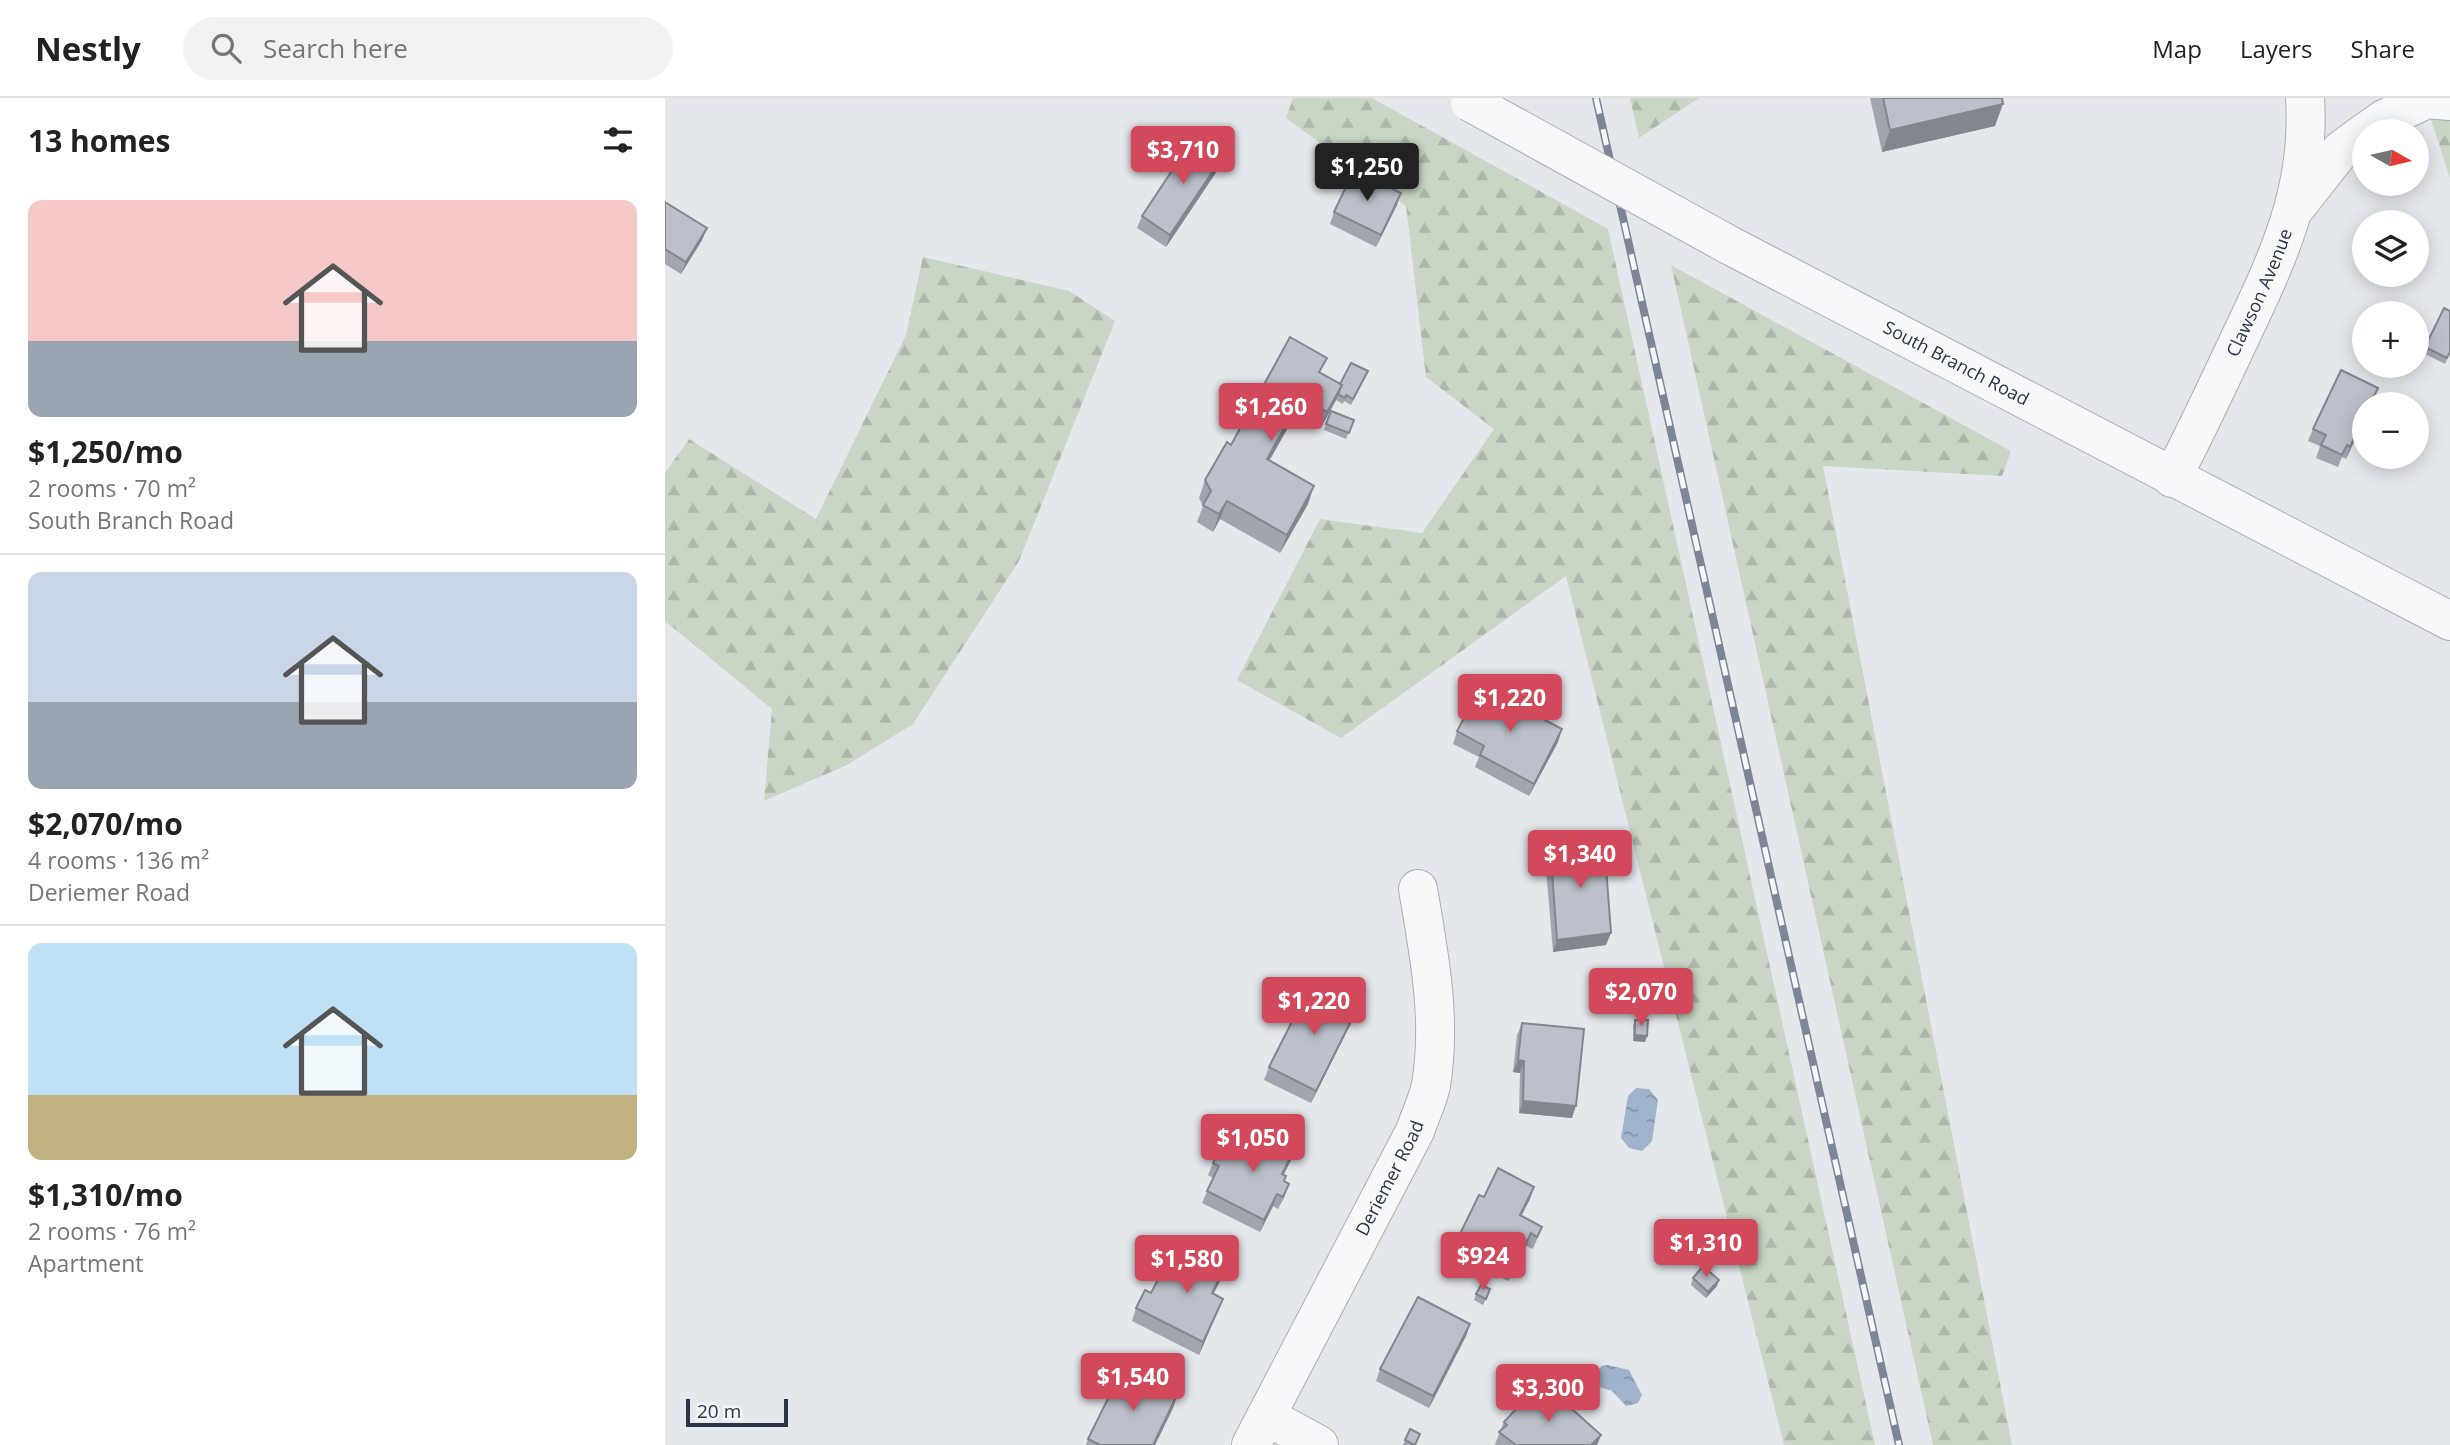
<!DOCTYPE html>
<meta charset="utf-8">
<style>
:root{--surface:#fff;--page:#f2f2f2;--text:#222;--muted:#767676;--line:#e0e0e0;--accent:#d1495b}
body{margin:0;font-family:"Open Sans",sans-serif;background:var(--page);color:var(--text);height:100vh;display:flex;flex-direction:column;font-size:26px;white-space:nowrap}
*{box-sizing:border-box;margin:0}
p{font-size:23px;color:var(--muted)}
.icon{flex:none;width:38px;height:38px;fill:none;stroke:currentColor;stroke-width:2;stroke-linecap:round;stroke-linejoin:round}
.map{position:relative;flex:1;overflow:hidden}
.details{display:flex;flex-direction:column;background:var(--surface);width:665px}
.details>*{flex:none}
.needle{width:46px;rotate:98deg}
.buttons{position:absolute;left:1687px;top:21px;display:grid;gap:14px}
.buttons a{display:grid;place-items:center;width:77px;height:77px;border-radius:50%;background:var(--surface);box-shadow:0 4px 18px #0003;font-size:35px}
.scale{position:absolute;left:21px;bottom:18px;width:102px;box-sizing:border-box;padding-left:7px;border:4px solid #2b3445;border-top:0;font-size:19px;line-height:24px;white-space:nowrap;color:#2b3445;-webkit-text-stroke:5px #f4f6f9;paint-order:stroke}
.price{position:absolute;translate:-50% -60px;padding:0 16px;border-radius:7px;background:var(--accent);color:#fff;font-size:23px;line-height:46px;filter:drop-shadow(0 2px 4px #0008)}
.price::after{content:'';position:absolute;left:50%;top:42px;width:21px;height:16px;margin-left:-10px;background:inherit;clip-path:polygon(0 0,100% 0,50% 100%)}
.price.selected{background:#222;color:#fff}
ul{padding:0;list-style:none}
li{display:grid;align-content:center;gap:14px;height:371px;padding:0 28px}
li+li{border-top:2px solid var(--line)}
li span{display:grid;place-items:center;height:217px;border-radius:14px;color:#555}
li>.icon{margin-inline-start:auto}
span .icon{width:126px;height:126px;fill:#fffc;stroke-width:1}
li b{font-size:30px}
h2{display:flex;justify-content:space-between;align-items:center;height:84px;padding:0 28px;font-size:30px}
header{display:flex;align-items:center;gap:42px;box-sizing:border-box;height:98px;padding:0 35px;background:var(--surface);border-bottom:2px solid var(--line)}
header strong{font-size:33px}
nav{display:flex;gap:38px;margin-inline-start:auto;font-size:24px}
.search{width:490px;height:63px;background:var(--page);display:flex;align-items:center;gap:18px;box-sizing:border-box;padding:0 24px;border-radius:38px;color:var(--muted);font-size:26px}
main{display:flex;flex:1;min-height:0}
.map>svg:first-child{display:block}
</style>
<header>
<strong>Nestly</strong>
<div class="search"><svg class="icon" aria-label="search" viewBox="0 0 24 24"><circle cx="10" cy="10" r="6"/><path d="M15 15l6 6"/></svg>Search here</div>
<nav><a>Map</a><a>Layers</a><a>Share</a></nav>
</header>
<main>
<section class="details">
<h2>13 homes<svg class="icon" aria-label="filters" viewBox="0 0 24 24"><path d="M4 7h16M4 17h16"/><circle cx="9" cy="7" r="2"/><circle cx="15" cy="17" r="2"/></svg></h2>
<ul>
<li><span style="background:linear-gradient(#f6c9c9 65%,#9aa5b1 0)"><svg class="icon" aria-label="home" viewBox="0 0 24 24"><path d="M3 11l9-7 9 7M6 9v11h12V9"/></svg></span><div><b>$1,250/mo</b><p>2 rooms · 70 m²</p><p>South Branch Road</p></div></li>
<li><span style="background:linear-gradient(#c9d6e8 60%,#9aa5b1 0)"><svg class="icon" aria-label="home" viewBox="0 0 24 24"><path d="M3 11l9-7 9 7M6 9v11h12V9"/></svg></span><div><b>$2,070/mo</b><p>4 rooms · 136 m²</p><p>Deriemer Road</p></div></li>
<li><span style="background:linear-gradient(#bfe0f5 70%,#c2b280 0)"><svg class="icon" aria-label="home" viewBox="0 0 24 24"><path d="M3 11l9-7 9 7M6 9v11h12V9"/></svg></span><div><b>$1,310/mo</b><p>2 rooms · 76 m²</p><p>Apartment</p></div></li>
</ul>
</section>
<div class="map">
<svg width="1785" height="1347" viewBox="0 0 1785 1347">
<defs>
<pattern id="forest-firs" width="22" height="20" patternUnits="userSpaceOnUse" patternTransform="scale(1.75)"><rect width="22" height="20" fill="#c9d6c5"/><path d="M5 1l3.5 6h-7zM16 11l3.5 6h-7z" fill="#adb8ab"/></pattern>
<pattern id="water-ripples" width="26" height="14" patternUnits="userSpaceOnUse" patternTransform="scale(1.75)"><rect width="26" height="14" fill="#9fb4cc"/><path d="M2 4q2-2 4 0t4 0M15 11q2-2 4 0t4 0" fill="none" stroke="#8293a7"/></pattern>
</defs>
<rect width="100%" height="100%" fill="#e4e7ec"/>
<g fill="url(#forest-firs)">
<polygon points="628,0 707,0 943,131 1210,1347 1119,1347 901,478 676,640 572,582 655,421 757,435 829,331 761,279 741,108 621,20"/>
<polygon points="965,0 1034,0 974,40"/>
<polygon points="1759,0 1785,0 1785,80"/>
<polygon points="258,159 404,193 450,223 354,463 248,626 182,667 99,703 107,611 0,523 0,375 24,341 151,421 241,237"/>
<polygon points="1006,167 1346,353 1337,378 1158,368 1347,1347 1268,1347"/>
</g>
<g fill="url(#water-ripples)">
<polygon points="971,990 984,991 993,1002 987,1043 977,1053 964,1050 956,1040 963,998"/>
<polygon points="943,1267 964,1272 977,1297 973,1305 961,1308 947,1293 935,1289 931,1274 937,1268"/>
</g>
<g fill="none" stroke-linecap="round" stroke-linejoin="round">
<defs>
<g id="minor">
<polyline points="1702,33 1719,21 1762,1 1785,3"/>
<polyline points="1632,108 1676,52 1699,35"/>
<path id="s1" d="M 1507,380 C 1531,334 1553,287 1575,240 C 1613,160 1646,91 1640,0"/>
<polyline points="601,1318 654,1347"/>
<path id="s2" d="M 586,1347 L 750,1033 C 755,1018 763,1002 766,987 C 777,921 764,856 753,791"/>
</g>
<g id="tertiary">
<path id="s3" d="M 1064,147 L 1785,523"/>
</g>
</defs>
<use href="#minor" stroke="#a9aeb7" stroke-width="40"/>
<use href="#tertiary" stroke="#a9aeb7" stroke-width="40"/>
<use href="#minor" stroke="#f7f8fa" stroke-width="38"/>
<use href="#tertiary" stroke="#f7f8fa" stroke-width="38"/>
<defs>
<polyline id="rail" points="931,0 1234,1347"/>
</defs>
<use href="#rail" stroke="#7d8696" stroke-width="8"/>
<use href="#rail" stroke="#f4f6f9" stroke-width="5" stroke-dasharray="16" stroke-linecap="butt"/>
<defs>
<polyline id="tertiary-bridge" points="805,4 1064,147"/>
</defs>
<use href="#tertiary-bridge" stroke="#a9aeb7" stroke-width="40" stroke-linecap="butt"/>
<use href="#tertiary-bridge" stroke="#f7f8fa" stroke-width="38"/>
</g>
<g fill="#a1a5ae">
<polygon points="1205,0 1337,0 1330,28 1217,54"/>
<polygon points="558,58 554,70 501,149 472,130 477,118"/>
<polygon points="0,104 42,130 37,142 16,176 0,166"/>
<polygon points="732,107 711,149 665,126 669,114"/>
<polygon points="1785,213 1785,255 1780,266 1758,255 1760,249"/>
<polygon points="703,273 686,307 679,303 678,306 671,302 655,331 630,317 604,363 643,406 615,455 555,421 548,434 532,424 538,408 534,400 540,382 566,347 656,275 675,286"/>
<polygon points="1713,290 1707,306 1699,306 1699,322 1681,361 1677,359 1673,369 1651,360 1655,348 1643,343 1648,331"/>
<polygon points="666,313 689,322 681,341 659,332"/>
<polygon points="792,633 893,644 864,698 810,669 814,659 788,646"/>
<polygon points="885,747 941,847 888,854 880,759"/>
<polygon points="693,909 688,921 646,1005 599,982 604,969"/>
<polygon points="970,922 982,938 980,944 968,943 968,928"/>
<polygon points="857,925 907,1020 854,1015 855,975 848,974 852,937"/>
<polygon points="631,1048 627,1060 618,1077 620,1098 613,1111 608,1108 595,1134 537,1105 548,1080 543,1077 548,1065"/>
<polygon points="819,1099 865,1101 856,1118 877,1129 868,1151 861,1148 855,1161 853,1160 843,1183 787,1154 792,1142"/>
<polygon points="561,1167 557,1179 548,1196 553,1213 534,1257 467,1223 471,1210 486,1195 510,1177"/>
<polygon points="1028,1180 1052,1188 1041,1200 1026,1187"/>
<polygon points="811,1196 823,1197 818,1207 809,1202"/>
<polygon points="805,1226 801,1238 764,1310 711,1283 715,1271"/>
<polygon points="512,1297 508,1310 490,1347 421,1347 423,1341"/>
<polygon points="865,1301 936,1337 932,1347 831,1347 830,1346 839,1324"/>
<polygon points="745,1331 750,1347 738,1347"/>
</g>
<g fill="#83868d">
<polygon points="1338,6 1330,28 1217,54 1225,32"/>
<polygon points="558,58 554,70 501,149 505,137"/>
<polygon points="736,95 732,107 711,149 716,137"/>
<polygon points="42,130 37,142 16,176 21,164"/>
<polygon points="677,287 670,304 655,331 662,314"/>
<polygon points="636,299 630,317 595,379 602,361"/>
<polygon points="1699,319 1699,322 1681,361 1685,349"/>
<polygon points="649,388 643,406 615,455 622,437"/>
<polygon points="562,403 555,421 548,434 554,416"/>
<polygon points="897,631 893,644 864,698 869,686"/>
<polygon points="946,835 941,847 888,854 892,842"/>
<polygon points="693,909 688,921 646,1005 651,993"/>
<polygon points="970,937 982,938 980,944 968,943"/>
<polygon points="853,962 859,963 855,975 848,974"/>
<polygon points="858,1003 911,1008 907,1020 854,1015"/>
<polygon points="631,1048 627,1060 613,1088 617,1076"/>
<polygon points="869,1089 865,1101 850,1130 855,1117"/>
<polygon points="612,1096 608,1108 595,1134 599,1122"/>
<polygon points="854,1159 850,1171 843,1183 848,1171"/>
<polygon points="561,1167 557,1179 543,1207 547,1195"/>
<polygon points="1054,1182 1052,1188 1041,1200 1043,1194"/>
<polygon points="558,1201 553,1213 534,1257 538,1244"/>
<polygon points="805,1226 801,1238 764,1310 768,1298"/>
<polygon points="512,1297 508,1310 490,1347 488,1347"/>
<polygon points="936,1337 932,1347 926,1347"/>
</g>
<g fill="#bbc0ca" stroke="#83868d" stroke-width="2">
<polygon points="1218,0 1337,0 1338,6 1225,32"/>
<polygon points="530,38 558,58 505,137 477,118"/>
<polygon points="689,72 736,95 716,137 669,114"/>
<polygon points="0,104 42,130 21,164 0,151"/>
<polygon points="1779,210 1785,213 1785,254 1782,260 1760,249"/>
<polygon points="625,239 662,260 654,274 677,287 662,314 636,299 602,361 649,388 622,437 562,403 554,416 538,407 546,393 540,382 562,344 566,347"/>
<polygon points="686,265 703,273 688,301 681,297 680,300 673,296 677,287 675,286"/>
<polygon points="1676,272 1713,290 1705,306 1699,306 1699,319 1685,349 1682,347 1677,357 1656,347 1661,337 1648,331"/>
<polygon points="666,313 689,322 684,335 661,326"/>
<polygon points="816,588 897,631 869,686 815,657 819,648 792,633"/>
<polygon points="939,743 946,835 892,842 885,747"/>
<polygon points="646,886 693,909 651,993 604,969"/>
<polygon points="970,922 983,922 982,938 970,937"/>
<polygon points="857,925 919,931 911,1008 858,1003 859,963 853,962"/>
<polygon points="596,1030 631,1048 617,1076 621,1078 619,1083 624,1086 618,1099 612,1096 599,1122 542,1093 554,1068 548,1065 558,1046 582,1058"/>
<polygon points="833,1070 869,1089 855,1117 877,1129 872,1139 866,1135 859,1149 856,1147 851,1158 854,1159 848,1171 792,1142 814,1097 819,1099"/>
<polygon points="524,1148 561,1167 547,1195 558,1201 538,1244 471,1210 480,1192 486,1195 498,1172 510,1177"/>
<polygon points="1038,1168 1054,1182 1043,1194 1028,1180"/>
<polygon points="816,1187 825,1191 821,1201 811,1196"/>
<polygon points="753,1199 805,1226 768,1298 715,1271"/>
<polygon points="458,1270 512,1297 488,1347 435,1347 423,1341"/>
<polygon points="876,1289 895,1306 898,1303 936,1337 926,1347 851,1347 834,1334 842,1327 839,1324 863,1298 865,1301"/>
<polygon points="745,1331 755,1336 750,1347 740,1342"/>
</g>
<g text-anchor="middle" stroke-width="6" stroke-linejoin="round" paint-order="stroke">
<g font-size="18" fill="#2b3445" stroke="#f4f6f9">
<text dy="6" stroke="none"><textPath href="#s1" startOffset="205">Clawson Avenue</textPath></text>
<text dy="6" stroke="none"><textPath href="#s3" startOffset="256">South Branch Road</textPath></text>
<text dy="6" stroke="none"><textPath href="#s2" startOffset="301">Deriemer Road</textPath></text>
</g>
</g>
</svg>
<div class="buttons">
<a><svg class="needle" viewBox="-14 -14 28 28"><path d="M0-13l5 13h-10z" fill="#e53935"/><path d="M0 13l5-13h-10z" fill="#767676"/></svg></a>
<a><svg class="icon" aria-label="layers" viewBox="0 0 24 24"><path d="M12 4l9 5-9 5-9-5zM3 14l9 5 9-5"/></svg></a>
<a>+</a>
<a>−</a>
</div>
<div class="scale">20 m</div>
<b class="price" style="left:518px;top:88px">$3,710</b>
<b class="price selected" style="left:702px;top:105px">$1,250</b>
<b class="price" style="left:606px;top:345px">$1,260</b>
<b class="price" style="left:845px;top:636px">$1,220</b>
<b class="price" style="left:915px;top:792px">$1,340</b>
<b class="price" style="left:976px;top:930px">$2,070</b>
<b class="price" style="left:649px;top:939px">$1,220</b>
<b class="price" style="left:588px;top:1076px">$1,050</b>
<b class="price" style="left:1041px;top:1181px">$1,310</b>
<b class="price" style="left:818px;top:1194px">$924</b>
<b class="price" style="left:522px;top:1197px">$1,580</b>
<b class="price" style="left:468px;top:1315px">$1,540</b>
<b class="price" style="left:883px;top:1326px">$3,300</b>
</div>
</main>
